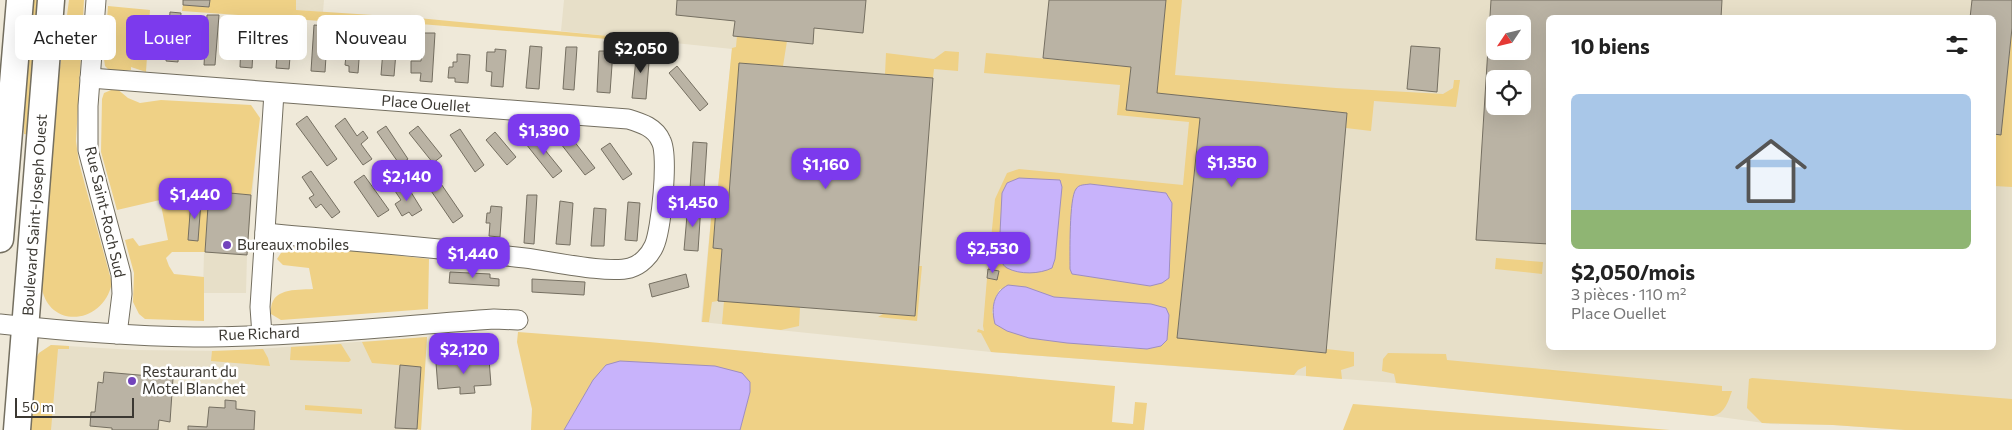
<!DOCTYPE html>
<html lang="fr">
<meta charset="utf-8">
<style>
:root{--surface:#fff;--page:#f6f6f6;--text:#222;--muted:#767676;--line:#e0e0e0;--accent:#7c3aed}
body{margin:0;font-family:Commissioner,sans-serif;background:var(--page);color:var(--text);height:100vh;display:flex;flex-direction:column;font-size:19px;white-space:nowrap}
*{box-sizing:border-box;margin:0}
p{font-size:16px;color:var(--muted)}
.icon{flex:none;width:28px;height:28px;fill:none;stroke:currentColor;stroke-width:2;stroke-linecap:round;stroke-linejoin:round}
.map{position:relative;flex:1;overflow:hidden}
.panel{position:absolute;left:1546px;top:15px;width:450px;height:335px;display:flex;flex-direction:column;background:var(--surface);border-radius:8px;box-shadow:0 5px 20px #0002}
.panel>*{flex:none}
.hud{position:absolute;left:15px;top:15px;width:475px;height:45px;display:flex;gap:10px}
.needle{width:32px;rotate:235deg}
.fabs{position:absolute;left:1486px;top:15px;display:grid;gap:10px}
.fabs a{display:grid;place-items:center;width:45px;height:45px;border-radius:8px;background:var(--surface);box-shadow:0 5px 20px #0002;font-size:25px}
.scale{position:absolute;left:15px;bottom:12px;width:119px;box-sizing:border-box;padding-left:5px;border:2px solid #3b3832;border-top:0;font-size:14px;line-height:18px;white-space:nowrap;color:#3b3832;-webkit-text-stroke:4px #fff;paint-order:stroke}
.price{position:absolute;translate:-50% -42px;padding:0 11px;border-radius:10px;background:var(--accent);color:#fff;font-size:16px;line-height:32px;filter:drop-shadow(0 1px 2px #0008)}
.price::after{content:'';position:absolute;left:50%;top:30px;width:15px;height:11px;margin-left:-8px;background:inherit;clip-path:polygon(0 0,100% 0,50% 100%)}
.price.current{background:#222;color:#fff}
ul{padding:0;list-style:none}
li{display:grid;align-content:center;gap:10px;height:265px;padding:0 25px}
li+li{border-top:1px solid var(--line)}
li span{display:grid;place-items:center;height:155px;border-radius:8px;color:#555}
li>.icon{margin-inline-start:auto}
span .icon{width:90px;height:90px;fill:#fffc;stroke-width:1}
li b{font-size:21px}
h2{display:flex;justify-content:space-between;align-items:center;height:60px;padding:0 25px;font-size:21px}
.tag{padding:0 18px;border-radius:8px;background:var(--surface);box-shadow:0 5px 20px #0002;font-size:18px;line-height:45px}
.tag.current{background:var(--accent);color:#fff}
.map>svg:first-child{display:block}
</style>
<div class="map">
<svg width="2012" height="430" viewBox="0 0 2012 430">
<rect width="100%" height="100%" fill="#efe9d9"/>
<g fill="#e7dfc8" fill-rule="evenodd">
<polygon points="183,0 324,0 323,12 296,10 182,11"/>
<path d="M 564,0 L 2012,0 L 2012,430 L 1905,430 L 1833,425 L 1771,424 L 1713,416 L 1396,383 L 991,352 L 701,322 L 713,197 L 717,197 L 732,49 L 561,31 ZM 1549,18 L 1994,18 L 1994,348 L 1549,348 ZM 1495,24 L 1522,24 L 1522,51 L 1495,51 ZM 1495,79 L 1522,79 L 1522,106 L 1495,106 Z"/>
<polygon points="206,149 256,153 247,255 246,293 203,293 204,252 197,251"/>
<polygon points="427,337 421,430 30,430 39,353 51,345 134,350 231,351"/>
</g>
<g fill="#efd186" fill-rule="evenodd">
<polygon points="30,0 40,0 30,135 24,134 25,50"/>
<path d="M 69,0 L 84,0 L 76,141 L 79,163 L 112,283 C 103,325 50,329 42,289 L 58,83 Z"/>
<polygon points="210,0 296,0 296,10 418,18 672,42 671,49 648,47 619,40 383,21 358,20 349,23 182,11 183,5 209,7"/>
<polygon points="1166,0 1182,0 1175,75 1336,88 1443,94 1453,88 1454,80 1460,80 1456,107 1374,101 1371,131 1346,128 1347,113 1157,93"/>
<polygon points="108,6 150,10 146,72 131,67 131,70 110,71 105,66 104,59"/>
<polygon points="2012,28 2012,187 1994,186 1994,134 2001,135"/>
<polygon points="737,35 787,41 783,66 739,63 728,208 716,208 713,248 722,249 718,301 712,302 709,322 702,322 713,197 717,197 732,48 736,47"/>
<polygon points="945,51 959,52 958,71 934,69 933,78 885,74 886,53 934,59"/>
<path d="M 986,53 L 1131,67 L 1126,110 L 1200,118 L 1177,338 L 1325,353 L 1326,349 L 1354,352 L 1354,366 L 1341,370 L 1342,379 L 1306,376 L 1306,366 L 1298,370 L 1294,375 L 991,352 L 981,333 L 977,332 L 978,329 L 984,331 L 983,326 L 987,278 L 997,279 L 999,271 L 988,269 L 995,199 L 1007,173 L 1019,169 L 1183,185 L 1189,122 L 1117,115 L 1120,85 L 984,73 ZM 1090,184 L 1166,193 L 1172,203 L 1169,278 L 1150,286 L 1072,274 L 1070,269 L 1072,203 ZM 1026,287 L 1054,297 L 1151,304 L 1161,346 L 1147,349 L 1118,348 L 1029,338 L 992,313 L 995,298 L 1000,289 Z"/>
<polygon points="116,88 128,98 140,103 161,100 251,105 260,118 251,195 209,192 205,252 172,252 166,258 169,266 174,274 204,277 204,321 145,319 139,314 133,302 134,273 125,240 133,238 139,246 168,240 160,200 117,210 101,152 102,99 104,93"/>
<path d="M 300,244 L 429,259 L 428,309 L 281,320 L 271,314 C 269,288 294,290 313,289 L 309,268 L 283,265 L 277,259 L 281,253 Z"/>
<polygon points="1496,258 1543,262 1542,274 1495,269"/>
<polygon points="919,266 922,266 917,321 878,317 883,314 915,316"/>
<polygon points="724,301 800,307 799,326 781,330 722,324"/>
<polygon points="518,332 649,342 1115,386 1112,422 1133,424 1135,402 1147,403 1144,430 740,430 750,392 593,380 564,430 531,430 532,409 517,342"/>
<polygon points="427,337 421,430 417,429 421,367 372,363 362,342"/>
<polygon points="341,344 351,360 349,362 290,360 291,347"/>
<polygon points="51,345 69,346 69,349 58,349 51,430 30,430 35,360 39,353"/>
<polygon points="263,349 268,358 270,366 211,361 212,351"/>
<path d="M 1388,353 L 1446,354 L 1447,360 L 1722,386 L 1722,391 L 1732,391 C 1728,402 1725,413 1713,416 L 1396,383 L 1394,374 L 1382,371 L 1383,359 Z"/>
<polygon points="1752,378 2012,399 2012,430 1905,430 1833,425 1762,423 1747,408 1749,379"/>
<polygon points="1353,404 1670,430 1343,430"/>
<polygon points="305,405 362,409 362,414 305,410"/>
</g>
<g fill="#c8b3fb" stroke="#9e8ebf">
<path d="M 1019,178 L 1060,180 L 1062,187 L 1055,259 L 1052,268 C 1040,274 1020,275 1007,268 C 1002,265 1000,259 999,253 L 1002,193 L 1007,183 Z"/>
<path d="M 1090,184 L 1166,193 L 1172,203 L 1169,278 L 1162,283 L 1150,286 L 1072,274 L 1070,269 C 1070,254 1069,198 1076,189 C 1079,184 1085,185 1090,184 Z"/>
<path d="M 1008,285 L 1026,287 L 1054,297 L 1151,304 L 1166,308 L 1169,315 L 1167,340 L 1161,346 L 1147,349 L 1067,343 L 1029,338 L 1007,331 L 995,324 C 991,308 993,293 1008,285 Z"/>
<polygon points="620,361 715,366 742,373 750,382 750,392 740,430 564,430 593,380 606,365"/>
</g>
<g fill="#bab3a4" stroke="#756f61" fill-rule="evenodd">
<polygon points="183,0 210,0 209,7 183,5"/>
<polygon points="677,0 866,0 863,33 814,28 813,44 733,36 735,21 676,15"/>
<polygon points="1049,0 1166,0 1157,93 1347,113 1326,353 1177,338 1200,118 1126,110 1131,67 1043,58"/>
<path d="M 1491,0 L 1722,0 L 1721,18 L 1549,18 L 1549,244 L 1476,240 ZM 1495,24 L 1522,24 L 1522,51 L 1495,51 ZM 1495,79 L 1522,79 L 1522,106 L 1495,106 Z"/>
<polygon points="1972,0 2012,0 2012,28 2001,135 1994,134 1994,18 1970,18"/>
<polygon points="170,12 181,13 178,62 166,61"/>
<polygon points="207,15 219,15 215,65 204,65"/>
<polygon points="242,18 255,18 252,68 240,67"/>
<polygon points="280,19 293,21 289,69 276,68"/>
<polygon points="314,25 328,26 325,72 311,71"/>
<polygon points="392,28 398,29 394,76 381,75 384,37 391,38"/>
<polygon points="351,32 361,33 358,73 349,72 349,66 345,65 346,56 350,57"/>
<polygon points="423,33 435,33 432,82 420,81 421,73 411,73 411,61 421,61"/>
<polygon points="530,46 542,47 539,89 526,88"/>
<polygon points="1411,46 1440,48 1437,92 1407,89"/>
<polygon points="566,47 577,47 574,90 563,89"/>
<polygon points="495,49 506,50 503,87 491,86 492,72 486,71 487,52 495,52"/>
<polygon points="637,49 650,50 646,99 632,98"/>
<polygon points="599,51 613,51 610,93 597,92"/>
<polygon points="457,54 470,55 468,83 455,82 455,78 448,78 449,67 453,67 453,62 457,62"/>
<polygon points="739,63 933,78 915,316 718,301 722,249 713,248 716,208 728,208"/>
<polygon points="677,66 708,104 700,111 669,73"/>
<polygon points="307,116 337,159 327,166 296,124"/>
<polygon points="345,118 357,136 363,131 368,138 361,144 372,159 363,165 335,126"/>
<polygon points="386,126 408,159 400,165 377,132"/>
<polygon points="418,126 442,156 433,163 409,133"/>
<polygon points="460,129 484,165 475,172 450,135"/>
<polygon points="495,132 516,157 507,165 486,140"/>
<polygon points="570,136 595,168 585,175 561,144"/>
<polygon points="534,137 538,142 544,138 550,145 545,150 562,171 553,178 526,144"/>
<polygon points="693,142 707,143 704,190 690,189"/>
<polygon points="610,143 632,174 623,180 601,149"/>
<polygon points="311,171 340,212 332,218 321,204 316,208 309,198 314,195 302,177"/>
<polygon points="364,175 389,210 378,217 354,182"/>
<polygon points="437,178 463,216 453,223 427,185"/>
<polygon points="406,184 422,210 412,216 409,212 402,216 395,204 401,200 395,191"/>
<polygon points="209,191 251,195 247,255 205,252"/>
<polygon points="527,195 537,195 534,244 524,243"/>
<polygon points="191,200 201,201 198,241 188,240"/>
<polygon points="560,201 573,203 570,245 556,244"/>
<polygon points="628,202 640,203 637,241 625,240"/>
<polygon points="688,204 701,205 698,251 684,250"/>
<polygon points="491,206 502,207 500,237 489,236 490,223 486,223 487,213 490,213"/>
<polygon points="594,208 606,209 604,246 591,246"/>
<polygon points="988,269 999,271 997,280 987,278"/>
<polygon points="450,272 490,274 490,278 499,279 499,286 449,283"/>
<polygon points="686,274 689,287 652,297 649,284"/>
<polygon points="532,279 585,282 584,295 532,292"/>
<polygon points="489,359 491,385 474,386 475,393 460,394 460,387 438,389 436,363"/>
<polygon points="400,365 421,367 417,429 395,428"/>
<polygon points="104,372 173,378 170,422 159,420 158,430 112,430 112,428 90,426 91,412 95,412 98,382 103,383"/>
<polygon points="225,400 236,401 236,409 255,411 254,430 188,430 188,426 207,427 209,407 225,408"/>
</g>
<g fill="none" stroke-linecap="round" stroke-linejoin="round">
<defs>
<g id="street">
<polyline points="96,0 88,106 88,150 121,274 122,294 117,334"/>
<path d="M 90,78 L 628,119 C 641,123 655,127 661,141 C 669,155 661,231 654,246 C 650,255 641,265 630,268 C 607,274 551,261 525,258 C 438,248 351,241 265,233"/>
<path d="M 0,324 C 64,331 129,336 194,337 C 294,337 394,326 494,319 L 518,320"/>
<polyline points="262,335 260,307 274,93"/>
</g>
<g id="secondary">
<polyline points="0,239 20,0"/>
<polyline points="17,430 51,0"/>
</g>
</defs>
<use href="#street" stroke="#746f60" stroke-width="21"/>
<use href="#secondary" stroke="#746f60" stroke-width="29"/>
<use href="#street" stroke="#fff" stroke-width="19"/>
<use href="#secondary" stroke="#fff" stroke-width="26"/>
</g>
<g fill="#7344bc" stroke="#fff" stroke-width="2">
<circle cx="227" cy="245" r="5"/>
<circle cx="132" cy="381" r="5"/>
</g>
<g text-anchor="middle" stroke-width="5" stroke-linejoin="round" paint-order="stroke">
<g font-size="15" fill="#3b3832" stroke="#fff">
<text transform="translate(426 104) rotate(4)" y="5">Place Ouellet</text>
<text transform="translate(105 212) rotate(77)" y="5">Rue Saint-Roch Sud</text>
<text transform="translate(35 215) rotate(-86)" y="5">Boulevard Saint-Joseph Ouest</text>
<text transform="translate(259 334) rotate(-2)" y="5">Rue Richard</text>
</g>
<g font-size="15" fill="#3b3832" stroke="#fff" text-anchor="start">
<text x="237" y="250">Bureaux mobiles</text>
<text x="142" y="377">Restaurant du<tspan x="142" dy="17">Motel Blanchet</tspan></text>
</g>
</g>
</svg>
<div class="fabs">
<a><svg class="needle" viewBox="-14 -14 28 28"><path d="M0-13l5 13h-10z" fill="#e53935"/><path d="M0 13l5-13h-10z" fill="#767676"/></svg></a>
<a><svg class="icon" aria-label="locate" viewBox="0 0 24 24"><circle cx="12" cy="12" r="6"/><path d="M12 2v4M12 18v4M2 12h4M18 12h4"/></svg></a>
</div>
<div class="scale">50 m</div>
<b class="price current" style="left:641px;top:74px">$2,050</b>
<b class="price" style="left:544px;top:156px">$1,390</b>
<b class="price" style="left:1232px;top:188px">$1,350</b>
<b class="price" style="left:826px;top:190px">$1,160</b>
<b class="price" style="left:407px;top:202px">$2,140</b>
<b class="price" style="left:195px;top:220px">$1,440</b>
<b class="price" style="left:693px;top:228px">$1,450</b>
<b class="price" style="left:993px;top:274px">$2,530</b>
<b class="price" style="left:473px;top:279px">$1,440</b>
<b class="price" style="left:464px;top:375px">$2,120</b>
<div class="hud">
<a class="tag">Acheter</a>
<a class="tag current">Louer</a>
<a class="tag">Filtres</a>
<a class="tag">Nouveau</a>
</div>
<section class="panel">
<h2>10 biens<svg class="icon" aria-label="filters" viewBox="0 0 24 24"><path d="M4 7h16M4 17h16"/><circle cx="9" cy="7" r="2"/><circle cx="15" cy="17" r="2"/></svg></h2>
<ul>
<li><span style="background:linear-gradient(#a9c7e8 75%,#8fb573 0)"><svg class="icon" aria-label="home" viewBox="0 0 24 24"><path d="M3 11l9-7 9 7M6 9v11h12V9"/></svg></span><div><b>$2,050/mois</b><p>3 pièces · 110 m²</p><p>Place Ouellet</p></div></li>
</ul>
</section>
</div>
